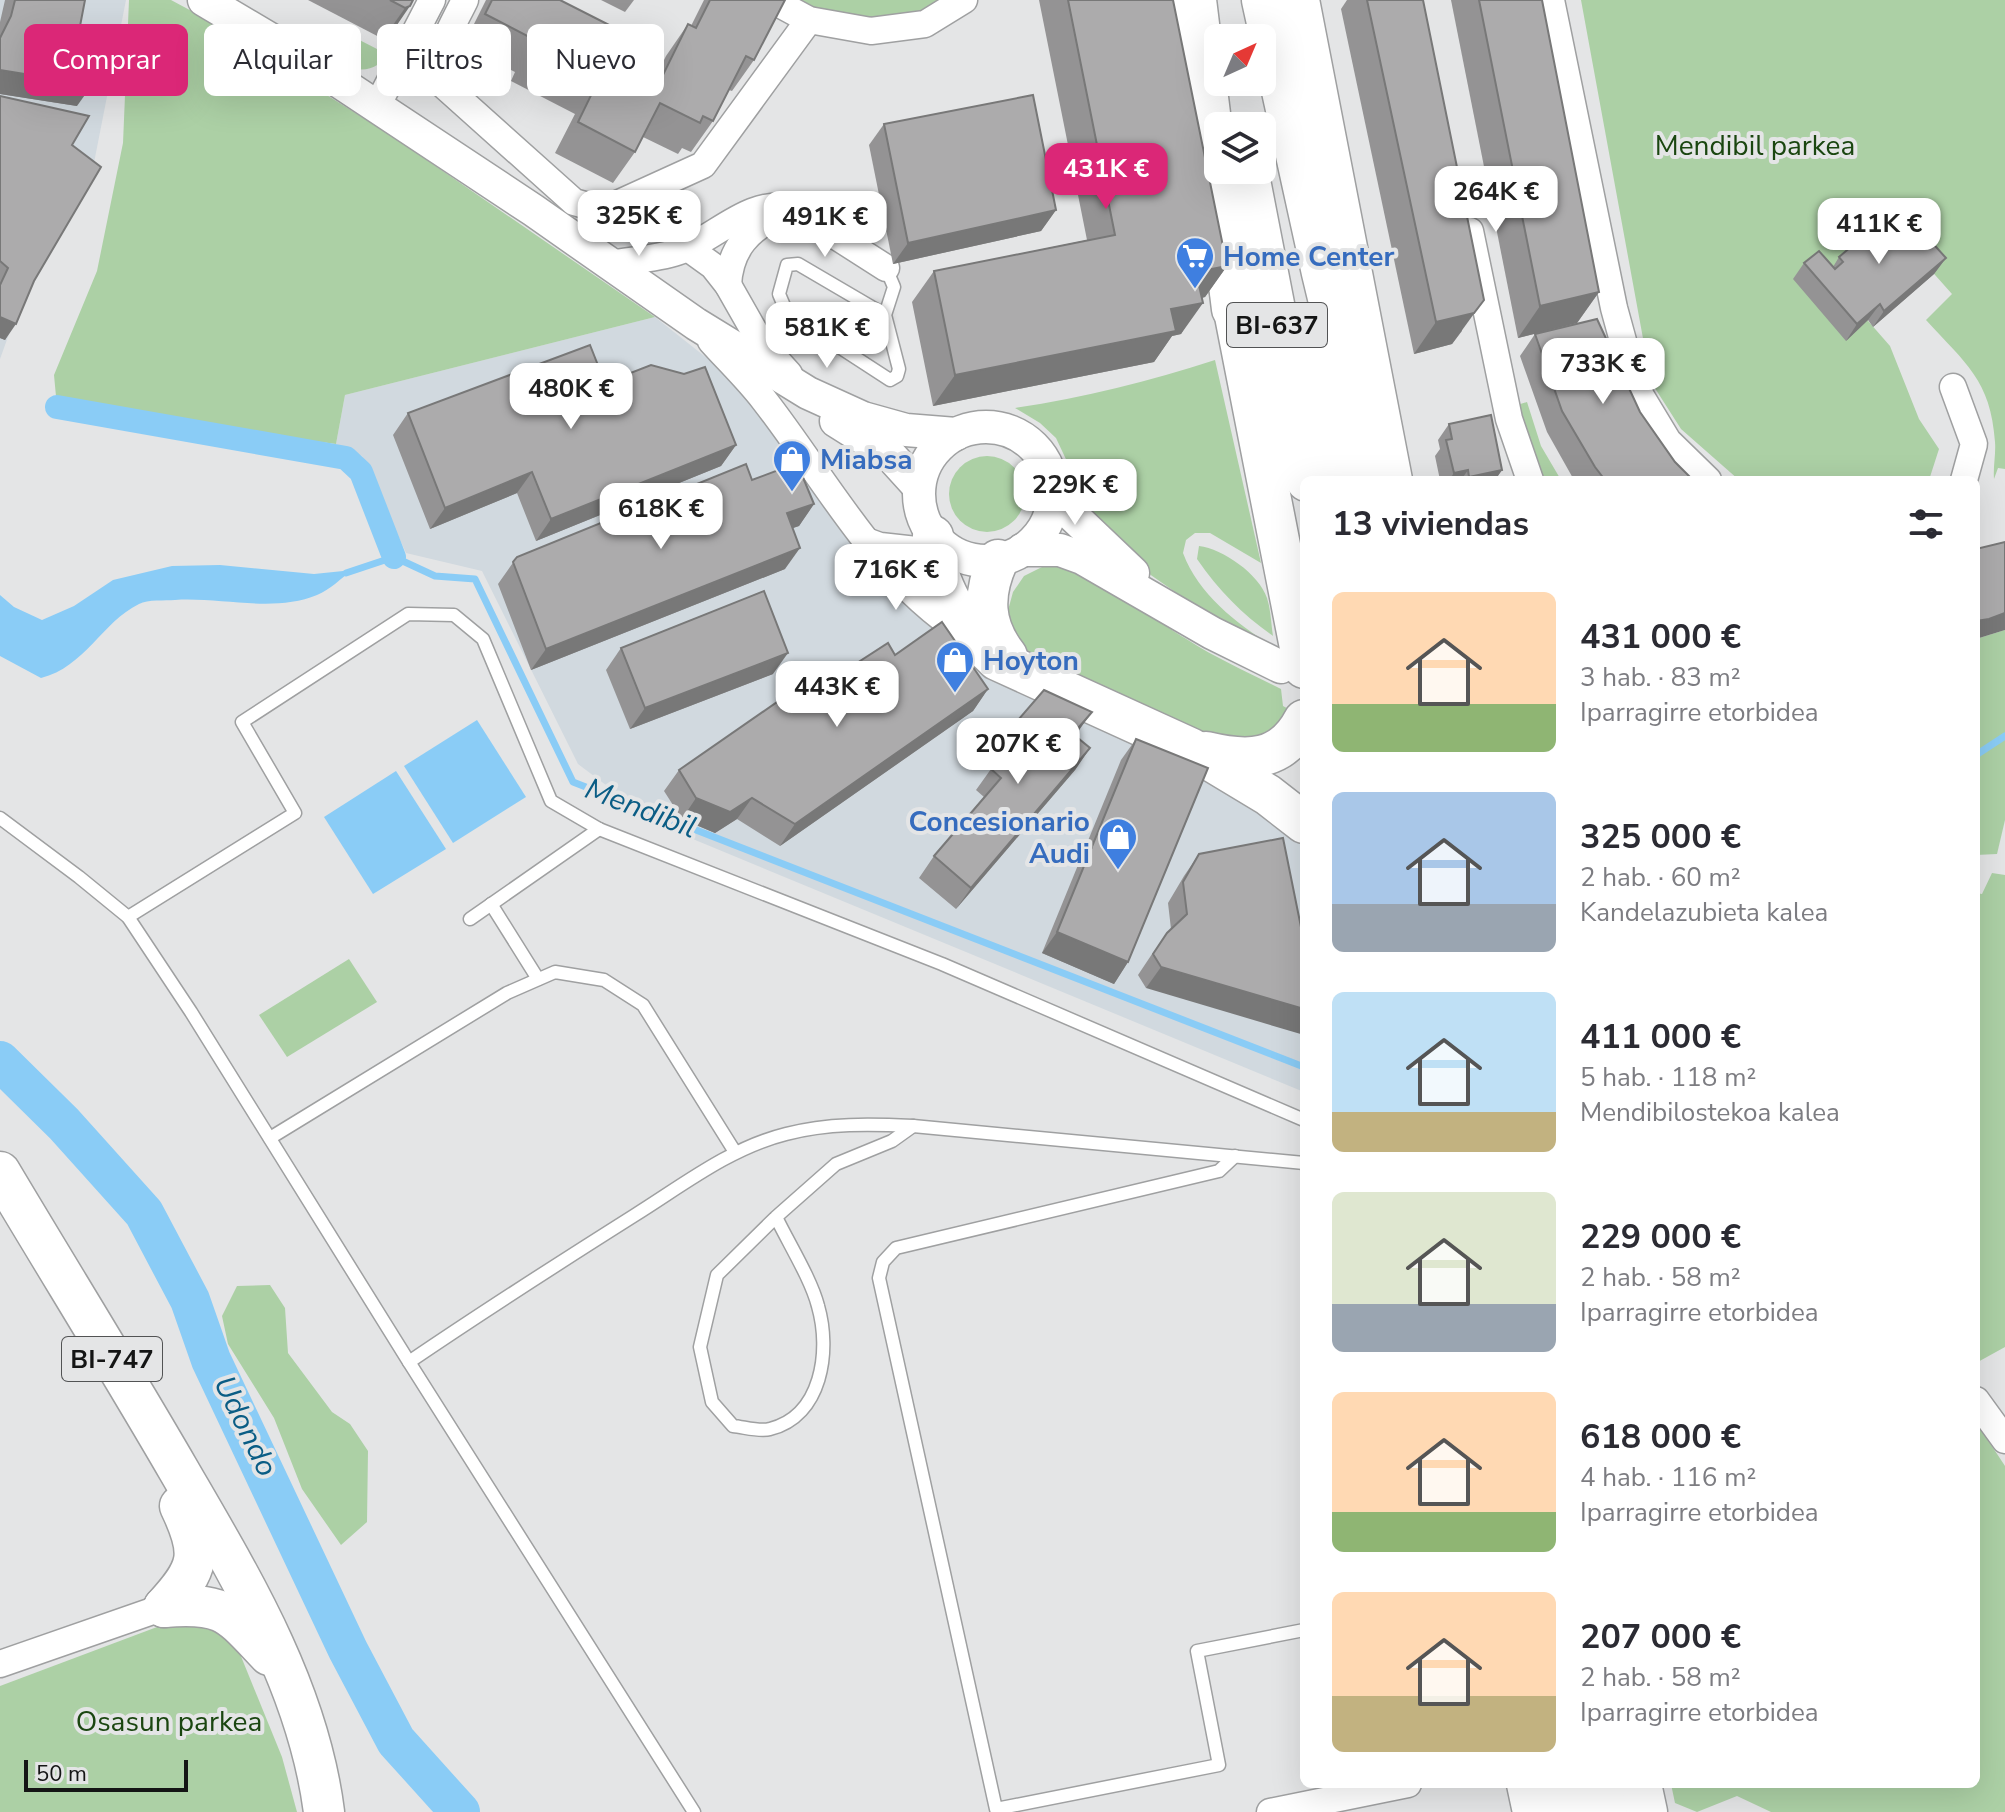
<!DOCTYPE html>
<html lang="es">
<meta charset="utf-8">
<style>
:root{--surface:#fff;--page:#f7f7f7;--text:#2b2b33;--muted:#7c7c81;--accent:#db2777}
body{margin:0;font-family:"Nunito Sans",sans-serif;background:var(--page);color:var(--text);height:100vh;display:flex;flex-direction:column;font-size:30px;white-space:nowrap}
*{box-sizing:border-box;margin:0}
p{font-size:26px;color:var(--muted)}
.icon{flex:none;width:44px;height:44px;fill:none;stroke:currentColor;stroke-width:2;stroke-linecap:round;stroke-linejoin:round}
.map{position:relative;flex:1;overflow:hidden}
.details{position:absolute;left:1300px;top:476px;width:680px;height:1312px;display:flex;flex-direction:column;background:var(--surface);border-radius:12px;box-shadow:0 8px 32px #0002}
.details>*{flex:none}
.top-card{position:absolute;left:24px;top:24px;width:760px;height:72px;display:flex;gap:16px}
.needle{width:52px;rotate:44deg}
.buttons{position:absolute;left:1204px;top:24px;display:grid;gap:16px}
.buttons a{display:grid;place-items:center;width:72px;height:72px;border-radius:12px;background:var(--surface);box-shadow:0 8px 32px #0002;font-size:40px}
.scale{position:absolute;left:24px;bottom:20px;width:164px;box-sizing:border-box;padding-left:8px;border:4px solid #141515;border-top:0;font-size:22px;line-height:28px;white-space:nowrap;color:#141515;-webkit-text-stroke:6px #e4e5e6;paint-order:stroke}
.price{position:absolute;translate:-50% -68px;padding:0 18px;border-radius:16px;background:#fff;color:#222;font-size:26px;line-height:52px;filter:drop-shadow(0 2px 4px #0008)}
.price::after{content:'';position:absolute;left:50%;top:48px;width:24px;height:18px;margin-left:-12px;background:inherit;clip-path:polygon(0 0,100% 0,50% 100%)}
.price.current{background:var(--accent);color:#fff}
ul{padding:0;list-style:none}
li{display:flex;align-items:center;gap:24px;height:200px;padding:0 32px}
li span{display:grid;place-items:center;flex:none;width:224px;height:160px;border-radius:12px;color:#555}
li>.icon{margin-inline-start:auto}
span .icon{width:96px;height:96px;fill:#fffc;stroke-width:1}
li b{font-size:34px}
h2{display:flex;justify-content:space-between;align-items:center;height:96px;padding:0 32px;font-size:34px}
.chip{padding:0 28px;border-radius:12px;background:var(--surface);box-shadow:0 8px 32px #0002;font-size:28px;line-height:72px}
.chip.current{background:var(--accent);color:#fff}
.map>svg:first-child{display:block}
</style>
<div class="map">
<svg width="2005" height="1812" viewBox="0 0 2005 1812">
<rect width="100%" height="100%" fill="#e4e5e6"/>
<g fill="#d1d9df">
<polygon points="0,0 126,0 90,183 22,298 0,359"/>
<polygon points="655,317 746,389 870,558 1162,754 1304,834 1304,1092 659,825 578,764 482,571 406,553 362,456 336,444 345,395"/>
</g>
<g fill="#acd0a5">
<polygon points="129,0 171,0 199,15 389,134 655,317 345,395 336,444 57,407 54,375 97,271 123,143"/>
<path d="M 792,0 L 950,0 C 940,6 929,15 918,18 C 875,28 829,23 792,0 Z"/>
<path d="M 1581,0 L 2005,0 L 2005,469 L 1998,468 L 1994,479 C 1993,467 1996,454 1995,442 C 1991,380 1965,363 1926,320 L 1952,294 L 1887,221 L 1827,274 L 1890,346 L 1919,419 L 1939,449 L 1929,480 L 1739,480 L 1681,429 L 1651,382 Z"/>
<path d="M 338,29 L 377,49 L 393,48 C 375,77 354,73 328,57 L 329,42 Z"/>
<path d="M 1215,360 L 1261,563 L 1210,533 L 1195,533 L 1186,540 L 1183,553 C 1199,596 1238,624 1275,648 L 1214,619 L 1145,571 L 1112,537 L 1086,502 L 1056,438 L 1040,423 L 1015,408 C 1084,398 1149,381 1215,360 Z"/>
<polygon points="1527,402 1541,446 1561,480 1545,480 1517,405"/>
<circle cx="987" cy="494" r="38"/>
<path d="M 1199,546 C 1223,549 1259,574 1267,598 C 1271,610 1271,624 1273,636 C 1242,614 1219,591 1197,559 Z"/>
<path d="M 1059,566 C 1107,580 1146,615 1188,640 C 1217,659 1250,673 1281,689 L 1283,706 L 1294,712 L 1267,744 L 1206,738 L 1053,670 L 1028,651 L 1011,633 L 1007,614 L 1013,592 L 1024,576 L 1042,567 Z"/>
<polygon points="2005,630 2005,820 1997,854 1976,855 1976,639"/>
<polygon points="1992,873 2005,875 2005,1347 1976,1363 1976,893 1982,894"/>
<polygon points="349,959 377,1002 287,1057 259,1015"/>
<polygon points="270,1285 285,1308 288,1353 332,1412 350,1424 368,1451 367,1522 341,1545 302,1489 274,1418 228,1344 222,1316 237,1286"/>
<polygon points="1976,1422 2005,1466 2005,1812 1771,1812 1737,1796 1697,1812 1675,1803 1671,1784 1976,1784"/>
<polygon points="189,1615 214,1623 236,1644 282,1757 297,1812 0,1812 0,1686"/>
</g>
<g fill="#8accf6">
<path d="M 220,565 L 314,574 L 353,570 C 341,578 330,590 317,595 C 274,613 221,597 175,600 C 165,601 148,599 139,604 C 102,622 85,667 41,678 L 0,656 L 0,595 L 14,607 L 42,620 L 74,606 L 113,580 L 172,566 Z"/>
<polygon points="477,720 526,797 453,843 404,766"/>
<polygon points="396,771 446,849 373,894 324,817"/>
</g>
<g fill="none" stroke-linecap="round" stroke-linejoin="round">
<g stroke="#8accf6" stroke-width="7">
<polyline points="346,573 394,557 435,576 475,579 573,782 1304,1067"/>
<polyline points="1976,755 2005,736"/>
</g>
<polyline stroke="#8accf6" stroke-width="24" points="57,407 346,458 361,472 394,557"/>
<polyline stroke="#8accf6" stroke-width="40" points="0,1061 64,1124 144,1213 190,1300 211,1360 348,1650 396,1741 460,1812"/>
<defs>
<g id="service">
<polyline points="885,315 798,264 787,265 779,294 787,313 890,380 897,376 899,369 885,315 894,287 886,268"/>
<polyline points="870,535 881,539 926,544"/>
<path d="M 0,818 L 79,877 L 128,917 L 191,1012 L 409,1362 C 484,1311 559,1263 635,1215 C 683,1185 730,1148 786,1134 C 828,1123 870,1124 913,1126 L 1304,1163"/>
<polyline points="491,904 538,979"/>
<polyline points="128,917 295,813 242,722 408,614 454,615 483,639 551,801 599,829 942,964 1304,1120"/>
<polyline points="470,919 599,829"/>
<polyline points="270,1138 507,993 555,972 604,980 643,1005 735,1152"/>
<polyline points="1235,1156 1219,1171 896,1248 883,1262 879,1278 996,1809 1219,1765 1197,1651 1304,1630"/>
<path d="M 776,1217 C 789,1244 811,1279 818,1306 C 831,1351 822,1416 770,1429 C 760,1432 744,1427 733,1426 L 712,1402 L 700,1347 L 717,1275 L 776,1217 L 836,1164 L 892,1141 L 913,1126"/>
<polyline points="409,1362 694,1812"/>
</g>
<g id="minor">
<path d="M 465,0 C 452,27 435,51 440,82 L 574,202 L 592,207 L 615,205 L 703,165 L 809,20"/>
<polyline points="772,0 809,20 871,31 925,24 964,0"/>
<polyline points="1551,0 1614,308 1636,388 1668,441 1708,480"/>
<polyline points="377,106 432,0"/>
<polyline points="1470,231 1509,419 1530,480"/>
<polyline points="688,248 713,266 728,285 761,343 789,374"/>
<path d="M 609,264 C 631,260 656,259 677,252 C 716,239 748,198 792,208 L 886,268"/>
<path d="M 728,285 C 730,248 749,229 781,213"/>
<path d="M 711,341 C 728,360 748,379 764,400 C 827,481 875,576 963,633"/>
<polyline points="1953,387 1974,444 1964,480"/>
<polyline points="1976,1400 2005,1440"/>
<polyline points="0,1664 164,1607"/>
<polyline points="1270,1812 1408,1784"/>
</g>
<g id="tertiary">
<polyline points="204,0 317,67 533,210 696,324 808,393 863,418 906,430 956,434"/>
<polyline points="836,421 890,455 919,487"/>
<circle cx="986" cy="494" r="67"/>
<polyline points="1052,490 1073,516 1133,573"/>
<polyline points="1022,550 1060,550 1082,558 1212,633 1281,667"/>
</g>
<g id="primary">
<polyline points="1173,0 1185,59"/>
<polyline points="1299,0 1392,480"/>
<polyline points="1227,275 1304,668"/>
<path d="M 933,536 C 932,582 964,631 997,660 L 1190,748 L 1268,795 L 1304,823"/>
<path d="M 998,560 C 982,595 983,625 1007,656"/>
<path d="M 1206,752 C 1248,762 1282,762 1304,720"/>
<path d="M 0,1172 C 59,1271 120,1369 178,1469 C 240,1576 308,1686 324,1812"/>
<path d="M 164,1607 C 200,1568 203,1554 180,1506"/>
<path d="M 164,1607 C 225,1602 229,1613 269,1655"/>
<polyline points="1527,1784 1533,1812"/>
<polyline points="1641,1784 1647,1812"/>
</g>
<g id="trunk">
<polyline points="1195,0 1233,309"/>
<polyline points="1263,0 1323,273 1373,480"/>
<polyline points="1247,170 1307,480"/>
<polyline points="1312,340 1339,480"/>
<polyline points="1567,1784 1572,1812"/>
<polyline points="1600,1784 1606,1812"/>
</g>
</defs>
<use href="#service" stroke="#9fa0a1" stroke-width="15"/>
<use href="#minor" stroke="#9fa0a1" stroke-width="29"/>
<use href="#tertiary" stroke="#9fa0a1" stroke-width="35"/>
<use href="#primary" stroke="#9fa0a1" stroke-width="43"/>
<use href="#trunk" stroke="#9fa0a1" stroke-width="45"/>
<use href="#service" stroke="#fff" stroke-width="12"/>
<use href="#minor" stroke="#fff" stroke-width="26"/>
<use href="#tertiary" stroke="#fff" stroke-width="32"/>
<use href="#primary" stroke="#fff" stroke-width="40"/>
<use href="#trunk" stroke="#fff" stroke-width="42"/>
</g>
<g fill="#949394">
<polygon points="5,0 85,0 80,26 77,106 0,94 0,22"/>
<polygon points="308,0 413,0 388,38 383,39"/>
<polygon points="486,0 560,0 611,51 657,74 666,56 688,24 691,26 704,0 785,0 754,60 732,91 729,90 713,121 691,152 682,148 678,154 643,137 635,152 613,183 555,153 575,114 511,81 515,72 463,46"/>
<polygon points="601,0 634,0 625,12"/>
<polygon points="1039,0 1173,0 1227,266 1205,297 1202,298 1181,334 1172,336 1154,362 933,406 912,302 934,271 1087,240"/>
<polygon points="1347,0 1423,0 1462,331 1452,344 1414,354 1341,9"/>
<polygon points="1451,0 1542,0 1599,292 1577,323 1518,338"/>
<polygon points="0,96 72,145 34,281 5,340 0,338"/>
<polygon points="884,124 1056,210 1041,231 893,264 869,145"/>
<polygon points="1839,257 1946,258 1934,274 1873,327 1868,320 1846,341 1793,279 1804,263 1833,267"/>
<polygon points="1535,334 1640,412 1675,462 1693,480 1574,480 1547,432 1520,356"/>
<polygon points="605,383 736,445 721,466 536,541 517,493 430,529 393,435 408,413"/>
<polygon points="1449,424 1502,470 1495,480 1440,480 1435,456 1440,449 1438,440"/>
<polygon points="752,480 814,504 799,526 793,528 785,569 531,670 498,584 517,557"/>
<polygon points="621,648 773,674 630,729 606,670"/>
<polygon points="895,655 988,689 973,711 780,846 737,819 715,833 682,819 664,791 679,770 823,685"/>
<polygon points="1018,720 1075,736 1090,748 1075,770 956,909 919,878 934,856 984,797 976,790 991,769 1010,747 1003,741"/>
<polygon points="1136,739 1128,962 1114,984 1042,953 1121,760"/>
<polygon points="1199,854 1301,927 1146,988 1138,975 1152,954 1171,929 1168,903 1184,876"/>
</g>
<g fill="#787878">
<polygon points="410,6 388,38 383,39 405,8"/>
<polygon points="0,70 92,85 77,106 0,94"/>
<polygon points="1056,210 1041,231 893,264 908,243"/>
<polygon points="1946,258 1934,274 1873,327 1884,311"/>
<polygon points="1227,266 1205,297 1174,304 1196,272"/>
<polygon points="1599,292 1577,323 1518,338 1540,306"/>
<polygon points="1484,300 1452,344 1414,354 1436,322"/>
<polygon points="1203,303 1181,334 1172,336 1154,362 933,406 955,375 1171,309"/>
<polygon points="1880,304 1868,320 1846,341 1857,324"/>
<polygon points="0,317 16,324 5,340 0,338"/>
<polygon points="736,445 721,466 536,541 551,519"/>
<polygon points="1468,470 1461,480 1449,480 1454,473"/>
<polygon points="1502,470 1495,480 1467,480 1469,477"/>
<polygon points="532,472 517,493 430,529 445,508"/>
<polygon points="814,504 799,526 772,535 787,513"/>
<polygon points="800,548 785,569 531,670 546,649"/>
<polygon points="2005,613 2005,630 1976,639 1976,621"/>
<polygon points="788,653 773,674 630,729 645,708"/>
<polygon points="988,689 973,711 780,846 795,824"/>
<polygon points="1092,712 1077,733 1058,756 1073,734"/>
<polygon points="1090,748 1075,770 956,909 971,888"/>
<polygon points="696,798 752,798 737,819 715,833 682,819"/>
<polygon points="1057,932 1128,962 1114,984 1042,953"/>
<polygon points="1161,967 1304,1009 1304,1035 1146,988"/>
</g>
<g fill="#acabac" stroke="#787878" stroke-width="2">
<polygon points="15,0 85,0 80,26 92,85 0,70 0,38 11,16"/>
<polygon points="390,0 413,0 410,6 405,8"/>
<polygon points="492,0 560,0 621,31 611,51 662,77 688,24 696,28 710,0 785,0 754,60 746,56 713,121 703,116 700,123 660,103 635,152 578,122 597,83 533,50 537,41 485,14"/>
<polygon points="1068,0 1173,0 1227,266 1196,272 1203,303 1171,309 1176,331 955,375 934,271 1115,235"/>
<polygon points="1367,0 1423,0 1484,300 1474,313 1436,322"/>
<polygon points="1479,0 1542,0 1599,292 1540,306"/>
<polygon points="1033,95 1056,210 908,243 884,124"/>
<polygon points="0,96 89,116 72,145 101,167 34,281 16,324 0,317 0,285 8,268 0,261"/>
<polygon points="1899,206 1946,258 1884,311 1880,304 1857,324 1804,263 1819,251 1835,269 1843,262 1839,257"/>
<polygon points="1597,319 1640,412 1675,462 1693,480 1605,480 1595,467 1562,411 1535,334"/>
<polygon points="590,345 605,383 651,365 684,374 705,367 736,445 551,519 532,472 445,508 408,413"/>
<polygon points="1491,415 1502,470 1469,477 1468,470 1454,473 1446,440 1452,439 1449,424"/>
<polygon points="797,463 814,504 787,513 800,548 546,649 513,562 517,557 746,464 752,480"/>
<polygon points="2005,542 2005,613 1989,619 1976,621 1976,549"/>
<polygon points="764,591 788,653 645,708 621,648"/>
<polygon points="942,622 988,689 795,824 752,798 730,812 696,798 679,770 816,675 823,685 888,643 895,655"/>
<polygon points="1044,690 1092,712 1073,734 1090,748 971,888 934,856 1001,778 991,769 1027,727 1018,720"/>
<polygon points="1136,739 1208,768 1128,962 1057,932"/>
<polygon points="1283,838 1301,927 1304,930 1304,1009 1161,967 1153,954 1167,933 1187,914 1183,882 1199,854"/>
</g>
<defs>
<symbol id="supermarket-pin" viewBox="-11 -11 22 30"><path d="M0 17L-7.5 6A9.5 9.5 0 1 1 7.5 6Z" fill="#3f7fe0" stroke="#e4e5e6"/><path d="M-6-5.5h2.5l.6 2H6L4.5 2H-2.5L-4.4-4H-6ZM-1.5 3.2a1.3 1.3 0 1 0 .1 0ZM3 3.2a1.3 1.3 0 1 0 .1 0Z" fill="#fff"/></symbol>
<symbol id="shop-pin" viewBox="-11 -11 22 30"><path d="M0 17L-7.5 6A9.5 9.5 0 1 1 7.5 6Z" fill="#3f7fe0" stroke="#e4e5e6"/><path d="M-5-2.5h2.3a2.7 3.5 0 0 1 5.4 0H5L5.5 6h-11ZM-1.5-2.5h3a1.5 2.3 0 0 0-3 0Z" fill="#fff"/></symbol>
</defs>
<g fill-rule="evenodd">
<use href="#supermarket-pin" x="1173" y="234" width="44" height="60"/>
<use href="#shop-pin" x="770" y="437" width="44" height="60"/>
<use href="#shop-pin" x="933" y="638" width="44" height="60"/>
<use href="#shop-pin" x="1096" y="815" width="44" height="60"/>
</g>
<g text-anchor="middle" stroke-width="8" stroke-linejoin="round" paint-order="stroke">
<g fill="#e4e5e6" stroke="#525354" stroke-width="2">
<rect x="1227" y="303" width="100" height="44" rx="6"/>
<rect x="62" y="1337" width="100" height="44" rx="6"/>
</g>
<g font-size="26" font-weight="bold" fill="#141515">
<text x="1277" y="334">BI-637</text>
<text x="112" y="1368">BI-747</text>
</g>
<g font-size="28" fill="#1a4610" stroke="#e4e5e6">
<text x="1755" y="155">Mendibil parkea</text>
<text x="169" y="1731">Osasun parkea</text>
</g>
<g font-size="28" font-weight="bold" fill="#366cbe" stroke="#e4e5e6" text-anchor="start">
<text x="1223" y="266">Home Center</text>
<text x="820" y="469">Miabsa</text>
<text x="983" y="670">Hoyton</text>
<text x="1090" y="831" text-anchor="end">Concesionario<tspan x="1090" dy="32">Audi</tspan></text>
</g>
<g font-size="30" font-style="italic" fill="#0a5d85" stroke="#e4e5e6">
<text transform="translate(641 808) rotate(21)" y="10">Mendibil</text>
<text transform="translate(246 1426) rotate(64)" y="10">Udondo</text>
</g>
</g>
</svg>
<div class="buttons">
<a><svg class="needle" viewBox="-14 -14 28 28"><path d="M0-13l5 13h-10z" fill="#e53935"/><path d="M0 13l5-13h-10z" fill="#7c7c81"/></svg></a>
<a><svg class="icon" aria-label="layers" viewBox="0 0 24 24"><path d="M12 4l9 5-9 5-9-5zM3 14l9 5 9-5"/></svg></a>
</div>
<div class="scale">50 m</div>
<b class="price current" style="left:1106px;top:211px">431K €</b>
<b class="price" style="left:1496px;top:234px">264K €</b>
<b class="price" style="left:639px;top:258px">325K €</b>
<b class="price" style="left:825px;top:259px">491K €</b>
<b class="price" style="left:1879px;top:266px">411K €</b>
<b class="price" style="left:827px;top:370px">581K €</b>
<b class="price" style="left:1603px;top:406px">733K €</b>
<b class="price" style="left:571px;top:431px">480K €</b>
<b class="price" style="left:1075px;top:527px">229K €</b>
<b class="price" style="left:661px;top:551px">618K €</b>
<b class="price" style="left:896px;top:612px">716K €</b>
<b class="price" style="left:837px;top:729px">443K €</b>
<b class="price" style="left:1018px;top:786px">207K €</b>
<div class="top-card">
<a class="chip current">Comprar</a>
<a class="chip">Alquilar</a>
<a class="chip">Filtros</a>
<a class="chip">Nuevo</a>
</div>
<section class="details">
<h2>13 viviendas<svg class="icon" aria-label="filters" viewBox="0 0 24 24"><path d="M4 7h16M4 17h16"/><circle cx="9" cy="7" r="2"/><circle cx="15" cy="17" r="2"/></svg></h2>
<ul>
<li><span style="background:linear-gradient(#ffd9b3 70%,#8fb573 0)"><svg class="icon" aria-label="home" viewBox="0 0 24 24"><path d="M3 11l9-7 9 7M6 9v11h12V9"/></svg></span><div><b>431 000 €</b><p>3 hab. · 83 m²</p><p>Iparragirre etorbidea</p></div></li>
<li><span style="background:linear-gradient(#a9c7e8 70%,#9aa5b1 0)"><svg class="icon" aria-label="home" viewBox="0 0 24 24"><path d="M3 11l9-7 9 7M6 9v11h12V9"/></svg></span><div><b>325 000 €</b><p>2 hab. · 60 m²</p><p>Kandelazubieta kalea</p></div></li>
<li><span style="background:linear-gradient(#bfe0f5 75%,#c2b280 0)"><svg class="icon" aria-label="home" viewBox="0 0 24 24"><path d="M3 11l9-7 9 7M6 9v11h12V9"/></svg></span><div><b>411 000 €</b><p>5 hab. · 118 m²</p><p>Mendibilostekoa kalea</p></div></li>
<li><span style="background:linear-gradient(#dfe7d0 70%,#9aa5b1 0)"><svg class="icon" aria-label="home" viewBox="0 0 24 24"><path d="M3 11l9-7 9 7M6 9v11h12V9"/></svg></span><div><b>229 000 €</b><p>2 hab. · 58 m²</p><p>Iparragirre etorbidea</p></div></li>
<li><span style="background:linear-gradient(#ffd9b3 75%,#8fb573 0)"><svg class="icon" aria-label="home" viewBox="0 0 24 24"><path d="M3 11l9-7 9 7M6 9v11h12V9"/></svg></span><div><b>618 000 €</b><p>4 hab. · 116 m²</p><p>Iparragirre etorbidea</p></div></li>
<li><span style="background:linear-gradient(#ffd9b3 65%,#c2b280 0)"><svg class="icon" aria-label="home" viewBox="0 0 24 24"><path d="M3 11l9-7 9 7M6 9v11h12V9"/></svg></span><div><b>207 000 €</b><p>2 hab. · 58 m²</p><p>Iparragirre etorbidea</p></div></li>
</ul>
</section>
</div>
